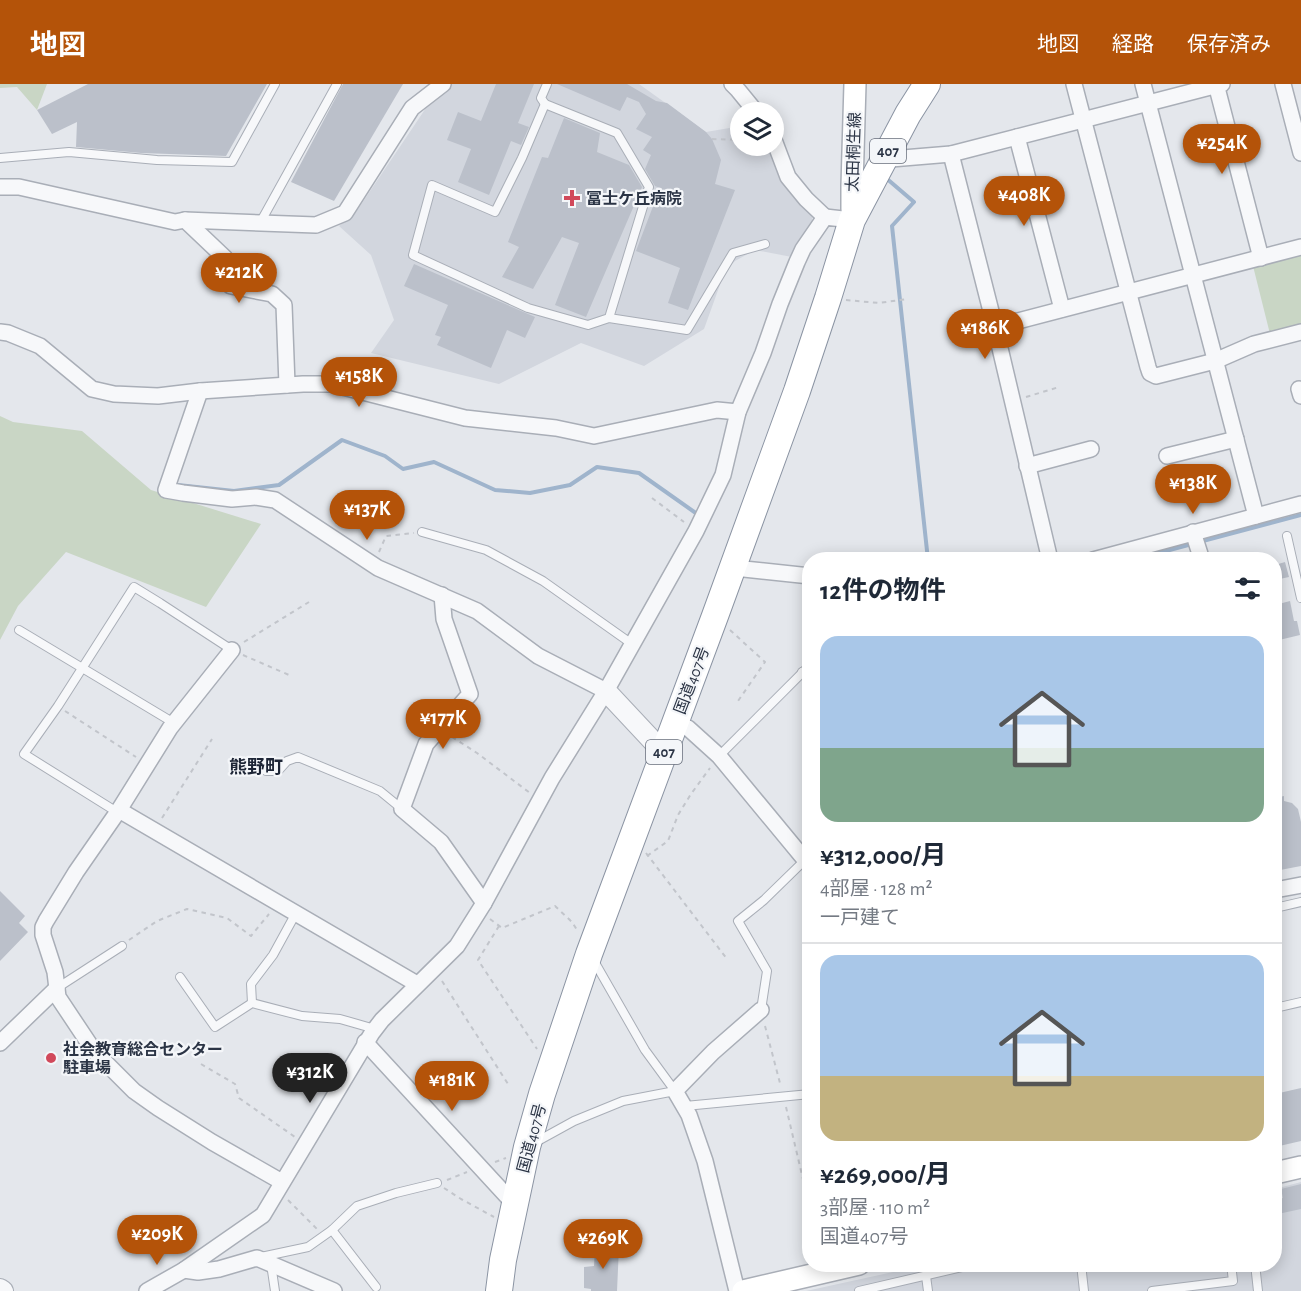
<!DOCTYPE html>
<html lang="ja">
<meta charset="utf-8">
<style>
:root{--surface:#fff;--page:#f2f2f3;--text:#1f2937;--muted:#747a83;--line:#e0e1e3;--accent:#b45309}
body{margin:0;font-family:"Alegreya Sans","Noto Sans JP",sans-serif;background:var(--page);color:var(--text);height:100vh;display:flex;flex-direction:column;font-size:22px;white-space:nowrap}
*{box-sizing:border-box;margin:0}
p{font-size:20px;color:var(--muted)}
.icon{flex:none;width:33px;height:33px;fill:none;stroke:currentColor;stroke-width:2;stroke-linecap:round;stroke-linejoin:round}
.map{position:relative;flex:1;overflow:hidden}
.drawer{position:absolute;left:802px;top:468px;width:480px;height:720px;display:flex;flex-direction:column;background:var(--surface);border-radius:24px;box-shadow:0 3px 15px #0003}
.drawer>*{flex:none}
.buttons{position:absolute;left:730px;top:18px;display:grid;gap:12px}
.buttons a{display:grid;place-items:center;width:54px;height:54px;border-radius:50%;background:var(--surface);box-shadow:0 3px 15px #0003;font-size:30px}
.price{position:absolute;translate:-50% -51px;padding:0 14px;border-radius:21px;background:var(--accent);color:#fff;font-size:20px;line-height:39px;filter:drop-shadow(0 2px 3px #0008)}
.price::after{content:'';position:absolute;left:50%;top:36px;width:18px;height:14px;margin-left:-9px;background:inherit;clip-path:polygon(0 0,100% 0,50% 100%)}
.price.active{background:#222;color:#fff}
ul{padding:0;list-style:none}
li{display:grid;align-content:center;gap:12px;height:318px;padding:0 18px}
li+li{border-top:2px solid var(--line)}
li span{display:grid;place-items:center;height:186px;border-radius:18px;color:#555}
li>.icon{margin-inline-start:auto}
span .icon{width:108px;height:108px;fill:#fffc;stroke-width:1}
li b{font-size:26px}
h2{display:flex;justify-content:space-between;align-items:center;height:72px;padding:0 18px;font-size:26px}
header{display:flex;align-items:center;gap:36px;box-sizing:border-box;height:84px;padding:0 30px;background:var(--accent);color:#fff}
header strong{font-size:28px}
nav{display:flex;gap:33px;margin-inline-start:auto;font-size:21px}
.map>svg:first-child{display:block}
</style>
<header>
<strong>地図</strong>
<nav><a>地図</a><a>経路</a><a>保存済み</a></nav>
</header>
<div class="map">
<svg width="1301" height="1207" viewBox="0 0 1301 1207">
<rect width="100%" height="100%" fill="#e4e7ec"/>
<g fill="#d2d6de">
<polygon points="448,0 639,0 706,48 741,42 741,62 770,62 781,96 793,113 813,131 811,142 806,150 800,154 792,173 755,166 735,177 725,187 704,245 644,282 581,259 499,300 371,269 394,236 371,171 339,142 356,128 430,18"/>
<polygon points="1301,1098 1301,1207 806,1207 925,1181 1275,1180 1275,1105"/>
</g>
<g fill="#c9d6c5">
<polygon points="0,0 47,0 37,26 17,3 0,4"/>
<polygon points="1301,170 1301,241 1270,250 1253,182"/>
<polygon points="0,332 13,338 82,347 151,406 261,440 206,523 66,468 18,522 0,556"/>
</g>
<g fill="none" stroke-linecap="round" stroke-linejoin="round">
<g stroke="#9fb4cc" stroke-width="4">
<polyline points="886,94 914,118 892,142 928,476"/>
<polyline points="178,401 234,407 279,401 342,356 385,372 403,385 434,378 495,406 530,409 570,401 597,383 639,389 700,432"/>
<polyline points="1199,458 1301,431"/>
<polyline points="1132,476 1192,460"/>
</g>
</g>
<g fill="#bbc0ca">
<polygon points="88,0 267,0 226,72 141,69 76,63 77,38 52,50 37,26"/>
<polygon points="343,0 403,0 334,117 291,98"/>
<polygon points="496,0 534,0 518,39 529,43 521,61 511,57 489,111 458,98 471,65 447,56 458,28 481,37"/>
<polygon points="557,0 627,0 656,17 667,19 706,48 712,55 721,76 715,100 735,106 688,226 668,219 680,184 636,167 660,104 655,102 645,85 651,71 643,66 652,53 636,45 646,30 639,18 627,13 620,27"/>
<polygon points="564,34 600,49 597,68 629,81 642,103 586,233 555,221 579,159 562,153 533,205 502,193 519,163 508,158 542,73 548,74"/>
<polygon points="414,180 535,233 525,254 507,246 491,284 437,261 441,253 435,251 448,221 404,202"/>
<polygon points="1285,478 1289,493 1275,496 1275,481"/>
<polygon points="1290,517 1294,537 1297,537 1300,551 1275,557 1275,521"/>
<polygon points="1284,712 1284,717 1292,719 1298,725 1301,738 1301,782 1275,787 1275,714"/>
<polygon points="0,807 25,832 19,839 28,848 0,877"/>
<polygon points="1301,1004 1301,1057 1275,1063 1275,1010"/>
<polygon points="1301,1100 1301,1125 1278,1130 1275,1116 1283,1114 1281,1105"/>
<polygon points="607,1161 619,1163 617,1207 591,1207 591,1205 584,1204 584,1183 594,1182 595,1164"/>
</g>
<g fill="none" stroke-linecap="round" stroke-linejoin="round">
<defs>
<g id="service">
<polyline points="545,20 541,14 547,0"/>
<polyline points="0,74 69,68 157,76 232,78 275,0"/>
<polyline points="260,139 337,0"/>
<polyline points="609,234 588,241 528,224 413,171 432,101 495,128 522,74 545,20 617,49 649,103 609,234 687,246 733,169 765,160"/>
<polyline points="422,448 486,466 543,497 632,560"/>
<polyline points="1287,452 1301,514"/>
<polyline points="19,546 174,639"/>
<polyline points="802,588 810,596"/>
<polyline points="719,672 810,581"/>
<polyline points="257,677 266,687 278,687 287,677 298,673 380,707 402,725"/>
<polyline points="117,728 24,670 58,622 134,503 160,519 232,566"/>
<polyline points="1275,824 1301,818"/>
<polyline points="180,893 215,943 252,919 302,932 340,935 375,945"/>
<polyline points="57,904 122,862"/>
<polyline points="252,919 251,900 273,871 296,829"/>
<polyline points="1275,924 1301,918"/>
<polyline points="761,926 767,887 738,837 764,816 805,776"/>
<polyline points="685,1022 810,1010"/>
<polyline points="534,1059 574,1037 623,1017 675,1007 645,966 594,877"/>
<polyline points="332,1146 357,1122 396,1109 437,1099"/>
<polyline points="261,1173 308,1163 332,1146 376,1203"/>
<polyline points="271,1180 275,1207"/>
<polyline points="1081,1180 1084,1207"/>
<polyline points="1255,1180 1258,1207"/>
<polyline points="926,1192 928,1207"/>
<polyline points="859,1207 975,1180"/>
<polyline points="1152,1207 1233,1197 1231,1180"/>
</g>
<g id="minor">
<polyline points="732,0 738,6 756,28"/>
<polyline points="1074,0 1148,283 1150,289 1156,292 1215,277 1254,260 1301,248"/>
<polyline points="1143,0 1256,432"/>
<polyline points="1216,0 1261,174"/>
<polyline points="1283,0 1301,69"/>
<polyline points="1017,53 1062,225"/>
<polyline points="774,56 788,93 806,115 825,133"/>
<polyline points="951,70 995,243 1050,476"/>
<polyline points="886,72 891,75 951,70 1222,0"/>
<polyline points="0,103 19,103 175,138 185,136 316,141 345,129 412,24 443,0"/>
<polyline points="185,136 225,174 231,202 272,210 284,221 287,301"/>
<polyline points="995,243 1301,163"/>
<polyline points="0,248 8,249 40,262 92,305 114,310 158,312 200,307 303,300 331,300 465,334 556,344 594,352 717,326 738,328"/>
<polyline points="1299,305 1301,312"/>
<polyline points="200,307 166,406 183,409 232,415 256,413 275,416 378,484 477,527 538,572 606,607"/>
<polyline points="1167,372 1236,355"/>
<polyline points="1027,382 1091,365"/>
<polyline points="1193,448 1200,470"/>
<polyline points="1093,476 1301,420"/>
<polyline points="732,482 744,485 810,492"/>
<polyline points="442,511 444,535 470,610 426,660 402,725 441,758 484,819"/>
<polyline points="232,566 170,644 119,726 76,788 46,837 43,843 43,851 55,888 58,913 94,967 134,1007 158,1024 212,1058 282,1098"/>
<polyline points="675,640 688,644 719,672 810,782"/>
<polyline points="119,726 417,900"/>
<polyline points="1275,806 1301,801"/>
<polyline points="365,958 514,1120"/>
<polyline points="0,959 57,904"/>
<polyline points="184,1186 198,1188 219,1185 257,1174 334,1207"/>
<polyline points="147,1207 184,1186 263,1131 372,949 382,936 457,862 484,819 552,694 606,607 696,447 723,391 738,328 763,269 780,220 797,178 803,165 825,133 852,136"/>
<polyline points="737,1207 705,1077 689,1031 675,1007 713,968 761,926"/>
</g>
<g id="tertiary">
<polyline points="606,607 664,669"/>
<polyline points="0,1205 3,1207"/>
</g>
<g id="secondary">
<polyline points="852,136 852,102 855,0"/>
<polyline points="1275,1089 1301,1083"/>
<polyline points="743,1207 859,1180"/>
</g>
<polyline id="trunk" points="499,1207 503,1176 527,1063 542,1010 589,870 715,532 797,307 828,214 852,136 908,30 927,0"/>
</defs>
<use href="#service" stroke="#a9aeb7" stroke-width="10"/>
<use href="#minor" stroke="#a9aeb7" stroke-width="18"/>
<use href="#tertiary" stroke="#a9aeb7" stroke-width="22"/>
<use href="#secondary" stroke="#a9aeb7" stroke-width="24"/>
<use href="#trunk" stroke="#8b94a3" stroke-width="28"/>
<g stroke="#c2c5cb" stroke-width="2" stroke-dasharray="4.5 4.5" stroke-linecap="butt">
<polyline points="712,55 741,56"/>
<polyline points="846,216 879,219 907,215"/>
<polyline points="1026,313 1059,303"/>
<polyline points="652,414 684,438"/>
<polyline points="379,468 386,452 414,449"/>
<polyline points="730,546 765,578 738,617"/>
<polyline points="244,558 309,518"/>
<polyline points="243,571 289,591"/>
<polyline points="65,627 136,673"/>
<polyline points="452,653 477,669 530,709"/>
<polyline points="162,734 212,655"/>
<polyline points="646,769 727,875"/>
<polyline points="647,772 668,757 678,731 691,710 710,684"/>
<polyline points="490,835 502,844 555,822 572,838 577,846"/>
<polyline points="499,842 478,876 537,965"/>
<polyline points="129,856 157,837 187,825 227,834 251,852 269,830"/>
<polyline points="442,897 508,1000"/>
<polyline points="765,942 781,1003"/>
<polyline points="201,980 235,1000 239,1014 295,1053"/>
<polyline points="786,1023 810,1125"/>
<polyline points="495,1078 506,1074"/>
<polyline points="447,1096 467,1088"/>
<polyline points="444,1104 461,1115 494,1133"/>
<polyline points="288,1116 318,1146"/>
</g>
<use href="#service" stroke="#f7f8fa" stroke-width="8"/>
<use href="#minor" stroke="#f7f8fa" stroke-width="15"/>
<use href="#tertiary" stroke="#f7f8fa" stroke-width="20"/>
<use href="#secondary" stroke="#fff" stroke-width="21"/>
<use href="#trunk" stroke="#fff" stroke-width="26"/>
</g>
<g fill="#d1495b" stroke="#f4f6f9" stroke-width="2">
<path d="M569 105h6v6h6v6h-6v6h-6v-6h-6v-6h6z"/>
<circle cx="51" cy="974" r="6"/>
</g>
<g text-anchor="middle" stroke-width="4.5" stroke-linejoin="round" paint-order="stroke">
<g fill="#f4f6f9" stroke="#676e7b" stroke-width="1.5">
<rect x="870" y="55" width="36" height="24" rx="4.5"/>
<rect x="646" y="656" width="36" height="24" rx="4.5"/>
</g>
<g font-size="15" font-weight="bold" fill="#2b3445">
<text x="888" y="72">407</text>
<text x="664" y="673">407</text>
</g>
<g font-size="16" fill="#2b3445" stroke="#f4f6f9">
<text transform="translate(853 68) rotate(-88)" y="6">太田桐生線</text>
<text transform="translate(691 596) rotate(-69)" y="6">国道407号</text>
<text transform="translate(531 1054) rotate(-75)" y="6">国道407号</text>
</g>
<g font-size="16" font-weight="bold" fill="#2b3445" stroke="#f4f6f9" text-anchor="start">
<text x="586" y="120">冨士ケ丘病院</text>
<text x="63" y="971">社会教育総合センター<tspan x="63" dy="18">駐車場</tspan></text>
</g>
<g font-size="18" font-weight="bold" fill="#1d2536" stroke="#f4f6f9">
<text x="256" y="689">熊野町</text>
</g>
</g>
</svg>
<div class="buttons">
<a><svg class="icon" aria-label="layers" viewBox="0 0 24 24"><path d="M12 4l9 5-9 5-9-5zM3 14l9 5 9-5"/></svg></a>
</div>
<b class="price" style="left:1222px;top:91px">¥254K</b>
<b class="price" style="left:1024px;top:143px">¥408K</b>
<b class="price" style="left:239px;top:220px">¥212K</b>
<b class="price" style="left:985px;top:276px">¥186K</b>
<b class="price" style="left:359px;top:324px">¥158K</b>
<b class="price" style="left:1193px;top:431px">¥138K</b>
<b class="price" style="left:367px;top:457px">¥137K</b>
<b class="price" style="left:443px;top:666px">¥177K</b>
<b class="price active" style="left:310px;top:1020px">¥312K</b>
<b class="price" style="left:452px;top:1028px">¥181K</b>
<b class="price" style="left:157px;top:1182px">¥209K</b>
<b class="price" style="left:603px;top:1186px">¥269K</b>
<section class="drawer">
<h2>12件の物件<svg class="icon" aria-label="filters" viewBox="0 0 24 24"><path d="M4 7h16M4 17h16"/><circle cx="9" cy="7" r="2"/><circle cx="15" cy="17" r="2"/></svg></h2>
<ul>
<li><span style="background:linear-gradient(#a9c7e8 60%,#7fa58c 0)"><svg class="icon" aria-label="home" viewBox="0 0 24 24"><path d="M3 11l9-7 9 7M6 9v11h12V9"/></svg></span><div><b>¥312,000/月</b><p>4部屋 · 128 m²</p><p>一戸建て</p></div></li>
<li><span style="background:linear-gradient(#a9c7e8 65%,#c2b280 0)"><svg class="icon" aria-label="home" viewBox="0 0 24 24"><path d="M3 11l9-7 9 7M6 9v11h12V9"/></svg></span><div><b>¥269,000/月</b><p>3部屋 · 110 m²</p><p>国道407号</p></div></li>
</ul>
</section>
</div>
